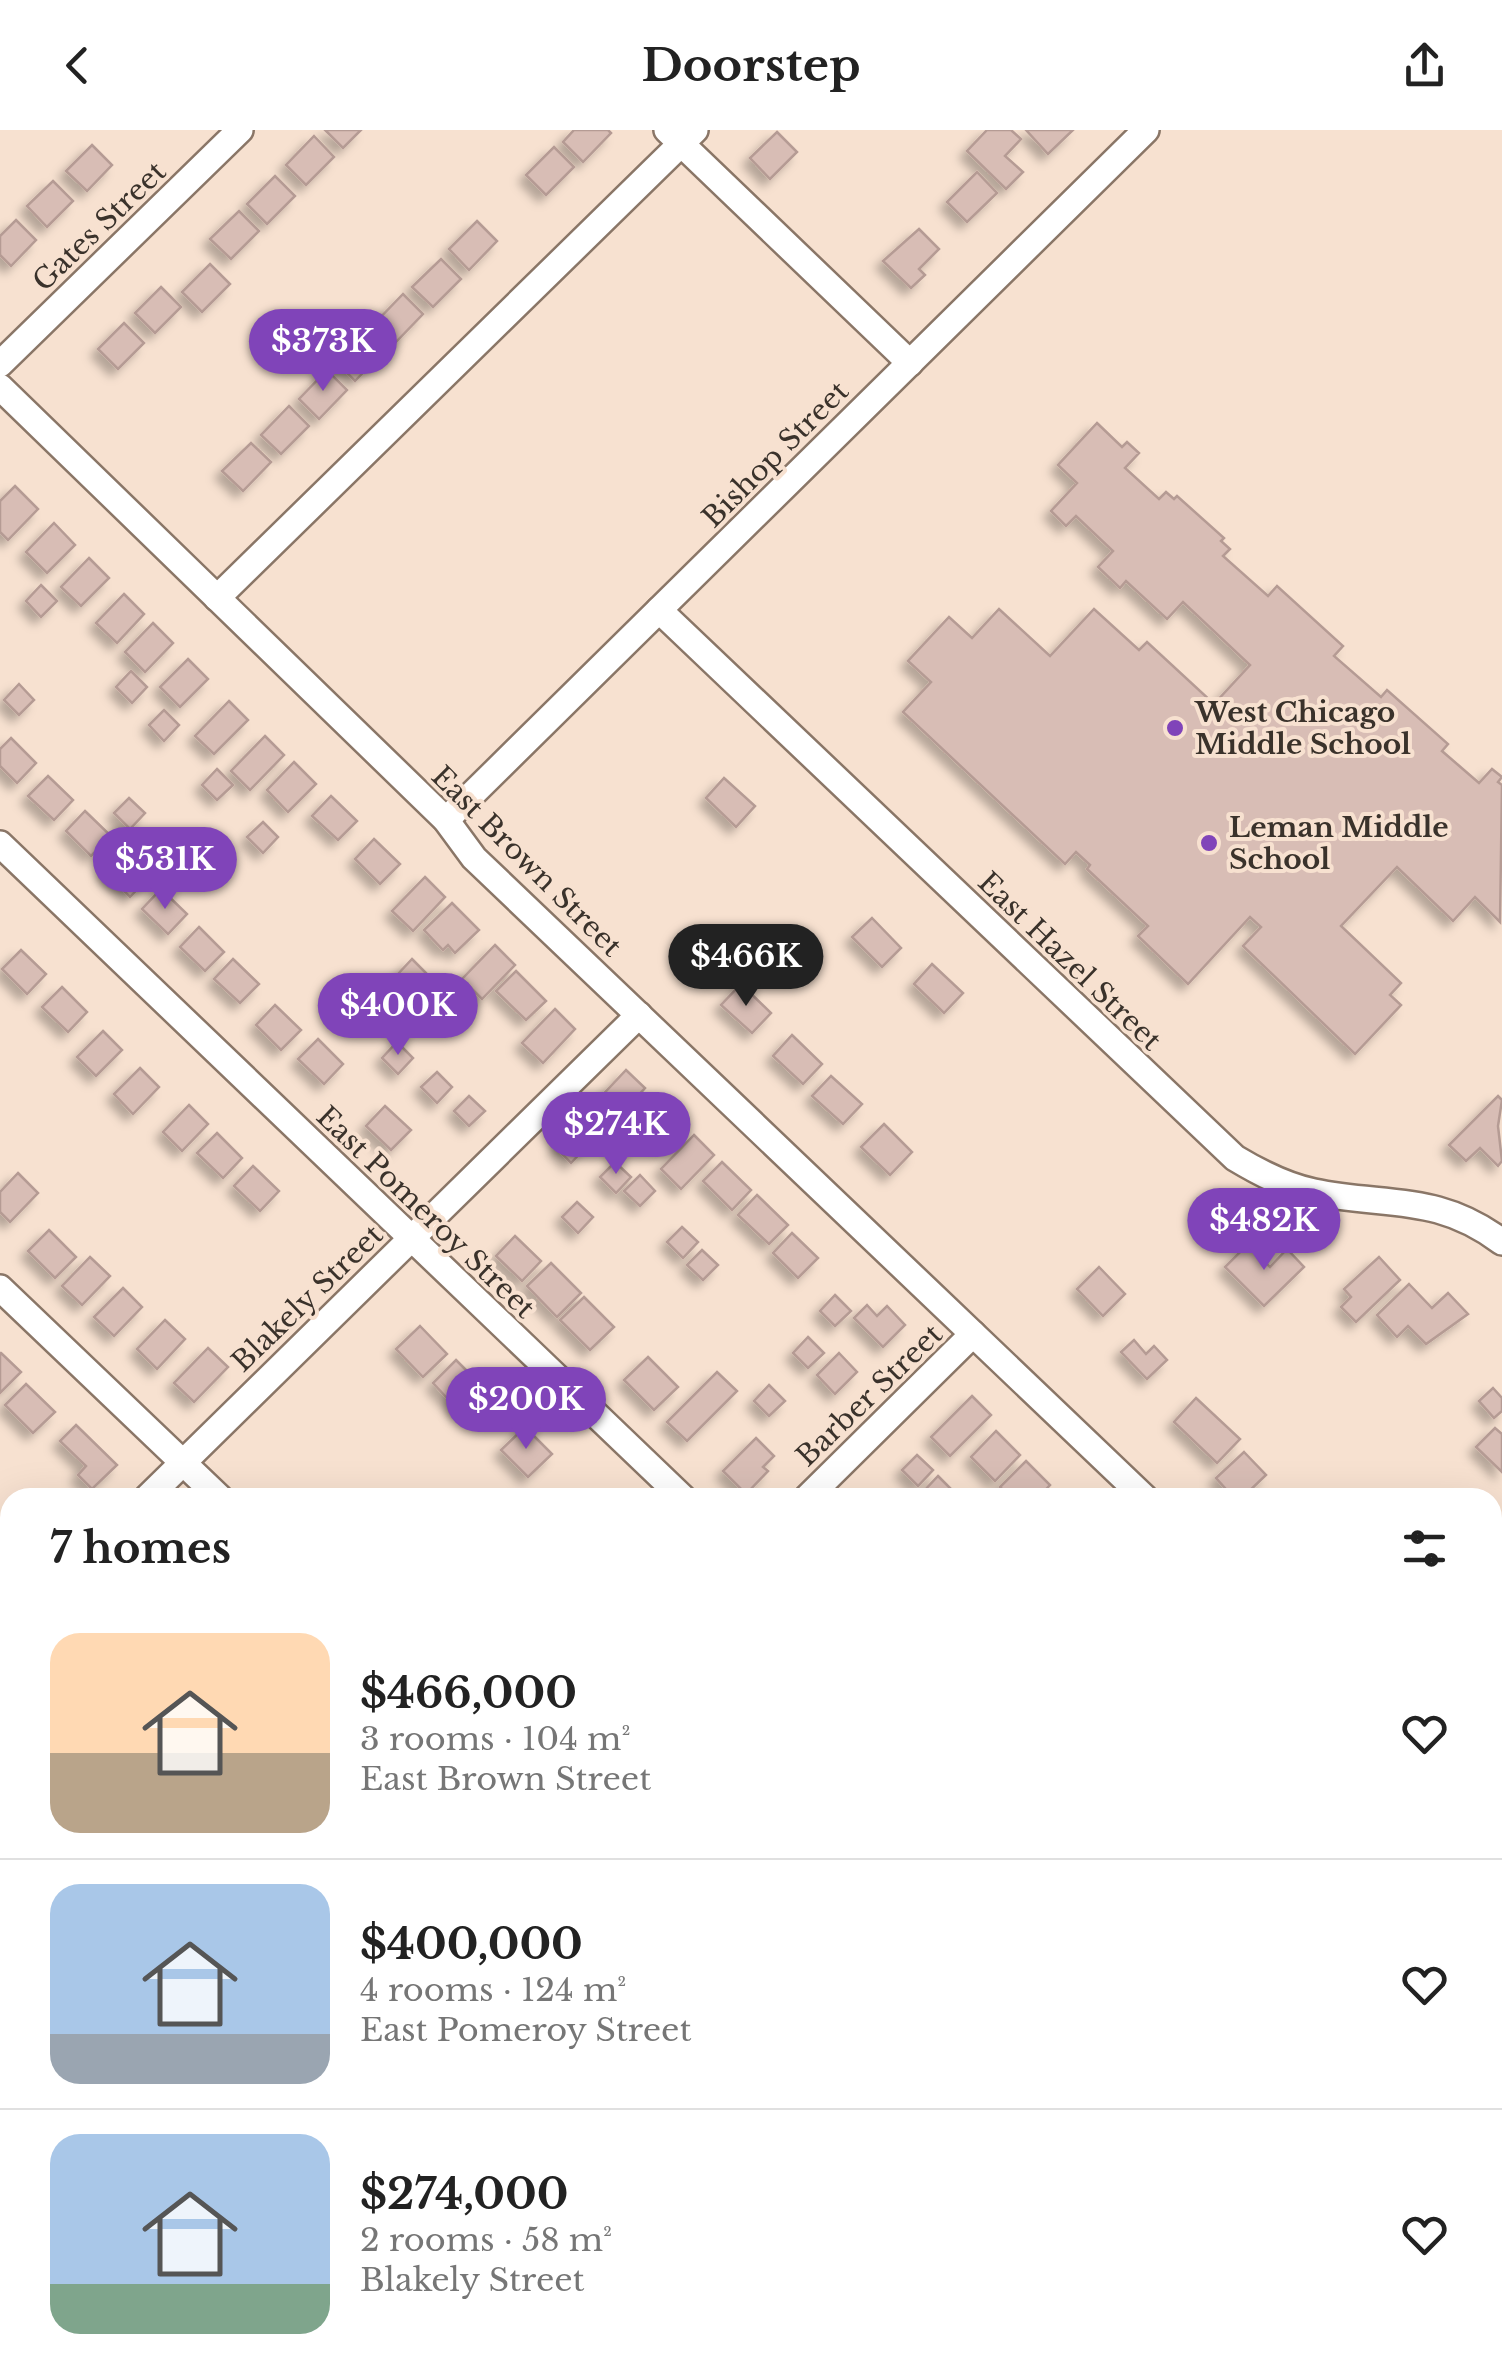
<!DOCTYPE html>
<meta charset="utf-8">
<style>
:root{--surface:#fff;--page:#f6f6f6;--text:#222;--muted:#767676;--line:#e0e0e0;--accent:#8044b9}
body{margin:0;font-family:"Libre Baskerville",serif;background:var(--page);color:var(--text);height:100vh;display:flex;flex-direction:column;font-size:38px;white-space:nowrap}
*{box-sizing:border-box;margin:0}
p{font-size:32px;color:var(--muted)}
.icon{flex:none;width:55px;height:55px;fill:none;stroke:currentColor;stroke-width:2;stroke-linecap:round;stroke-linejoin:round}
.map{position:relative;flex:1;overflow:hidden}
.drawer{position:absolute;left:0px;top:1358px;width:1502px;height:892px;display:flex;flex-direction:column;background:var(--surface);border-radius:30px 30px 0 0;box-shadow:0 10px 40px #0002}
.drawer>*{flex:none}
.price{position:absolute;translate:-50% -85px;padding:0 22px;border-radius:35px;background:var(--accent);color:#fff;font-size:32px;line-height:65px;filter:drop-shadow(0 2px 5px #0008)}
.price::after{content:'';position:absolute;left:50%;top:60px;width:30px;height:22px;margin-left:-15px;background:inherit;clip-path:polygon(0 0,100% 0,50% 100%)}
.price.on{background:#222;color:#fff}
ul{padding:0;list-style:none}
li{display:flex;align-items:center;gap:30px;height:250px;padding:0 50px}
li+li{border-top:2px solid var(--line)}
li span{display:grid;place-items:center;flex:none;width:280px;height:200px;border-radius:30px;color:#555}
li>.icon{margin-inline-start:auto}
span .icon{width:120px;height:120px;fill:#fffc;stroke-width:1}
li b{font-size:42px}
h2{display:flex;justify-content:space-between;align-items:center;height:120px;padding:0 50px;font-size:42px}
header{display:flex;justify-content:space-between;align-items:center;height:130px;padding:0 50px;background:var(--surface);font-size:45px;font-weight:800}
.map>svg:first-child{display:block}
</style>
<header><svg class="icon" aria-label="back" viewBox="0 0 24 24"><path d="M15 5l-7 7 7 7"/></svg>Doorstep<svg class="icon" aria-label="share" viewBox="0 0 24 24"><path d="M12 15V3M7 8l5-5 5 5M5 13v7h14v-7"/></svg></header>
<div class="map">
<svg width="1502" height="2248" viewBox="0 0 1502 2248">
<defs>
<filter id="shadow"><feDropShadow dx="-7" dy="7" stdDeviation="5" flood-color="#0004"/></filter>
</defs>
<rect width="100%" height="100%" fill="#f7e1d0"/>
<g fill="#d8bdb5" stroke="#b59b94" stroke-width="2.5" filter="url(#shadow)">
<polygon points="325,0 361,0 343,18"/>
<polygon points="574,0 608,0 611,3 583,32 563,12"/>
<polygon points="987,0 1011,0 1021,9 1005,26 1023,42 1006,59 967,21"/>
<polygon points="1026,0 1073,0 1048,24"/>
<polygon points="777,2 797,22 770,49 750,28"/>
<polygon points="314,6 334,27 306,55 286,35"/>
<polygon points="92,15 112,35 87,61 66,41"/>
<polygon points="554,17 574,37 546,65 526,45"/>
<polygon points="977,42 997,63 967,92 947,72"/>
<polygon points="275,46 295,66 267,94 247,74"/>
<polygon points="53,51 73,71 47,97 27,76"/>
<polygon points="239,81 259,101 231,129 210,109"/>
<polygon points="16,90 36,110 11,136 0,125 0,106"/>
<polygon points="477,91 497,111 469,140 449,119"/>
<polygon points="919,99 939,119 919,139 925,145 911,158 883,131"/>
<polygon points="441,129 461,149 433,177 412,157"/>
<polygon points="210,134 230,154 202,182 182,162"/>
<polygon points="161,157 181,177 155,203 135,183"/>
<polygon points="403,164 423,184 395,213 375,193"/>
<polygon points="124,193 144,213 118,239 98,219"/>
<polygon points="363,202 383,222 355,251 335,231"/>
<polygon points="327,240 347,260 319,289 299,269"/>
<polygon points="289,276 309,296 281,324 261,305"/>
<polygon points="1097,293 1122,317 1127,312 1139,323 1125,338 1159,369 1166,362 1174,369 1177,366 1224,408 1221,411 1230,419 1223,426 1268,466 1277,456 1343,516 1334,526 1381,567 1387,560 1448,614 1442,621 1479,653 1492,639 1502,647 1498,652 1502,655 1500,792 1475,767 1453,791 1397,737 1341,796 1401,853 1390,865 1401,875 1355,924 1243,816 1261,797 1250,787 1188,854 1138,806 1148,796 1087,739 1090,735 1076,722 1065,734 903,582 931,552 908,531 949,487 972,508 999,479 1050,526 1094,479 1139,520 1147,512 1214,574 1250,535 1183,472 1167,489 1126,451 1120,458 1098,437 1113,421 1076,386 1066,396 1051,381 1077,353 1058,335"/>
<polygon points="251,313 271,332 243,361 222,341"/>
<polygon points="15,356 38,379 8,410 0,402 0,371"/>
<polygon points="54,393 75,415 47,443 26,422"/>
<polygon points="89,428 109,448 81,476 61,457"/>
<polygon points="41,455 57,471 41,487 26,471"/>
<polygon points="124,464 144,484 117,513 96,493"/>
<polygon points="153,493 173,513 145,542 125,522"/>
<polygon points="188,529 208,549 180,577 160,557"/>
<polygon points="131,541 147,557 132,573 116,557"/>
<polygon points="19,554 34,570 19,585 4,570"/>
<polygon points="229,571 248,590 214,624 195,606"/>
<polygon points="164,580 179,595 164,611 149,595"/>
<polygon points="265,606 284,625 250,660 231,641"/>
<polygon points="11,608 36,633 17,653 0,636 0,619"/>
<polygon points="294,632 316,654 288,682 267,660"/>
<polygon points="217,639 233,655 217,670 202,655"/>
<polygon points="48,646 73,670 54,690 28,666"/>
<polygon points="724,648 755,676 736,697 706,668"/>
<polygon points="331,666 357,691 338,710 312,686"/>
<polygon points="129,668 145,683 130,699 114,683"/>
<polygon points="85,681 111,706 91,726 66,701"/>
<polygon points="263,692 278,707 263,723 247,707"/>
<polygon points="374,709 400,734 380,754 355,729"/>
<polygon points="124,723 149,747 130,767 105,742"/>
<polygon points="425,747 445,767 413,801 392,781"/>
<polygon points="161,759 187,784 168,804 142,779"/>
<polygon points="452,773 479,800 455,823 448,815 443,820 424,800"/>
<polygon points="872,788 901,818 882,837 852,807"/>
<polygon points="199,797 224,822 205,841 180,817"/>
<polygon points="495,815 515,835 482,869 462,849"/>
<polygon points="21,820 46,844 27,864 2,839"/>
<polygon points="233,829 259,854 240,873 214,849"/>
<polygon points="412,829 428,845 413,861 397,845"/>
<polygon points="932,834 963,863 944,883 914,854"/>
<polygon points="516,841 546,871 526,890 496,861"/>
<polygon points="442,853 458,868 443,884 427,869"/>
<polygon points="741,854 771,883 752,903 721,875"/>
<polygon points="62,857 87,882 68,902 42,877"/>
<polygon points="275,875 301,900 281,920 256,895"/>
<polygon points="555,879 575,899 543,933 522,913"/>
<polygon points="103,901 122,920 96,946 77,927"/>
<polygon points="792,905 822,934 803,954 773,926"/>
<polygon points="318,909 343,934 324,954 298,929"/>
<polygon points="397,912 413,928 398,944 382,928"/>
<polygon points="140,938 159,957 133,984 114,964"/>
<polygon points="626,940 645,958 615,991 595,973"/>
<polygon points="437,942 452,957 437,973 421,957"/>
<polygon points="831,946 862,974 843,994 812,966"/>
<polygon points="469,966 485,981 469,996 454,981"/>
<polygon points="1498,966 1502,970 1498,996 1502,1031 1498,1036 1480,1018 1466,1031 1449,1015"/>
<polygon points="658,970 683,995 664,1015 638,990"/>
<polygon points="189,975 208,994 182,1021 163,1002"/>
<polygon points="385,976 411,1000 391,1020 366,996"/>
<polygon points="884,994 912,1022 890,1045 861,1017"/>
<polygon points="570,1002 586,1017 571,1033 555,1017"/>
<polygon points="217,1003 242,1028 223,1048 197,1023"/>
<polygon points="694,1005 714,1025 681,1059 661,1039"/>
<polygon points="615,1032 631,1047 616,1063 600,1047"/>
<polygon points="722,1032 751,1060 732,1080 703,1051"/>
<polygon points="253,1036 279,1061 260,1081 234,1056"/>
<polygon points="18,1043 38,1063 10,1092 0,1082 0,1062"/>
<polygon points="640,1045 655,1061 640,1076 624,1061"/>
<polygon points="757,1065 788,1095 769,1114 738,1085"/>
<polygon points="577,1072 593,1087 578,1103 562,1087"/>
<polygon points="682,1097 698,1112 683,1128 667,1112"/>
<polygon points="49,1100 76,1127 55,1148 28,1121"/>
<polygon points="792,1103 818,1128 798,1148 773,1123"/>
<polygon points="515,1106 541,1131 522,1151 496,1126"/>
<polygon points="1248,1114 1270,1137 1287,1119 1304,1137 1264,1176 1225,1137"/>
<polygon points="702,1120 718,1135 703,1150 687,1135"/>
<polygon points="90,1127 110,1146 82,1175 62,1156"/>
<polygon points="1379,1127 1400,1150 1356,1192 1341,1177 1351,1167 1344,1159"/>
<polygon points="551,1133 581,1163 557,1187 527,1156"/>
<polygon points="1099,1137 1125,1164 1103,1186 1077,1159"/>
<polygon points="1409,1154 1432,1178 1448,1163 1468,1184 1426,1214 1408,1196 1397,1207 1377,1185"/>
<polygon points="123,1158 142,1177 114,1206 94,1187"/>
<polygon points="835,1165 851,1181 835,1196 820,1181"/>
<polygon points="584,1167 614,1197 590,1220 560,1190"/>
<polygon points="867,1175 877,1186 887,1176 905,1195 883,1217 854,1188"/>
<polygon points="165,1190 185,1209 157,1239 137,1219"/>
<polygon points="420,1196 447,1224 423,1247 396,1219"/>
<polygon points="808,1207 824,1223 808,1238 793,1223"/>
<polygon points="1134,1210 1146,1224 1154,1216 1167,1230 1147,1249 1121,1222"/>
<polygon points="208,1218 228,1237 194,1272 174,1253"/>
<polygon points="1,1223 21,1242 0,1263 0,1223"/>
<polygon points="839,1223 857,1242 835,1264 817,1245"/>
<polygon points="648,1227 678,1257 654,1280 624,1250"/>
<polygon points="456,1230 483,1257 459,1281 433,1253"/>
<polygon points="717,1242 737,1261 687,1311 667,1292"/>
<polygon points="26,1254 55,1282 33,1303 5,1275"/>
<polygon points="769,1255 785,1271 769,1286 754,1271"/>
<polygon points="1493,1258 1502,1268 1502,1281 1494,1288 1479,1271"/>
<polygon points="972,1266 991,1285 950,1326 931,1307"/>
<polygon points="1196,1268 1240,1309 1217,1333 1174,1292"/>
<polygon points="76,1295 117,1335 92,1359 78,1345 86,1336 60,1311"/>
<polygon points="525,1297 552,1324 528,1347 501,1320"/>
<polygon points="1495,1298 1502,1304 1502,1342 1476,1317"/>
<polygon points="996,1301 1020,1325 995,1351 971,1327"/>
<polygon points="756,1308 774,1326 763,1337 768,1341 746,1364 723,1341"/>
<polygon points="1244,1322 1266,1345 1242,1368 1234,1368 1216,1348"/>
<polygon points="917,1325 933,1340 918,1356 902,1340"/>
<polygon points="1026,1331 1050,1355 1038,1368 1011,1368 1000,1357"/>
<polygon points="938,1346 954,1362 948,1368 929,1368 923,1362"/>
<polygon points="1502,1528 1502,1577 1492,1568 1492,1538"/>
<polygon points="1205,2240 1246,2240 1254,2248 1213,2248"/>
</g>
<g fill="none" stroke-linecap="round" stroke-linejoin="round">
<defs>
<g id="minor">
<polyline points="667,0 910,233"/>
<polyline points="0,234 240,0"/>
<polyline points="0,257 446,690 474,728 1145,1368"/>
<polyline points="217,468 695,0"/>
<path d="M 659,480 L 1235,1028 C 1260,1043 1285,1056 1314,1062 C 1386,1077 1437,1063 1502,1112"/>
<polyline points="446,690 1146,0"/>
<polyline points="0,714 683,1368"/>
<polyline points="0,1158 220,1368"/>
<polyline points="147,1368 639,885"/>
<polyline points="807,1368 973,1204"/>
<polyline points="1492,1473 1502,1464"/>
<polyline points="0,1511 10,1501"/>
<polyline points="0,1597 10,1607"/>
<polyline points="1492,1699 1502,1708"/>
<polyline points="1492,2141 1502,2150"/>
<polyline points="0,2150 10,2162"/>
<polyline points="1492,2186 1502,2177"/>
<polyline points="76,2240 83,2248"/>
<polyline points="674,2240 683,2248"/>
<polyline points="1135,2240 1144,2248"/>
<polyline points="706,2248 714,2240"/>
<polyline points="1429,2248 1437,2240"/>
</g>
</defs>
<use href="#minor" stroke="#8a7667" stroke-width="30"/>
<use href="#minor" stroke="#fff" stroke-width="25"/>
</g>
<g fill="#8044b9" stroke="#f7e1d0" stroke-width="4">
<circle cx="1175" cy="598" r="10"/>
<circle cx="1209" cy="713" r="10"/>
</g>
<g text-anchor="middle" stroke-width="8" stroke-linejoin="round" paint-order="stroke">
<g font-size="28" fill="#3a322b" stroke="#f7e1d0">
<text transform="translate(99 96) rotate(-44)" y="10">Gates Street</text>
<text transform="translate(775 324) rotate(-45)" y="10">Bishop Street</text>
<text transform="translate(527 731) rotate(45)" y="10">East Brown Street</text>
<text transform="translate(1070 831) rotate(44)" y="10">East Hazel Street</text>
<text transform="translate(426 1082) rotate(44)" y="10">East Pomeroy Street</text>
<text transform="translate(307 1168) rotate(-44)" y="10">Blakely Street</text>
<text transform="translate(869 1265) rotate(-44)" y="10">Barber Street</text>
</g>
<g font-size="28" font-weight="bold" fill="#3a322b" stroke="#f7e1d0" text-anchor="start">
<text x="1195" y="592">West Chicago<tspan x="1195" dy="32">Middle School</tspan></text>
<text x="1229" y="707">Leman Middle<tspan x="1229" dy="32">School</tspan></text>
</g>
</g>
</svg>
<b class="price" style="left:323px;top:264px">$373K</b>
<b class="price" style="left:165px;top:782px">$531K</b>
<b class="price on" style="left:746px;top:879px">$466K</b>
<b class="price" style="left:398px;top:928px">$400K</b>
<b class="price" style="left:616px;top:1047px">$274K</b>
<b class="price" style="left:1264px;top:1143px">$482K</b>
<b class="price" style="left:526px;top:1322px">$200K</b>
<section class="drawer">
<h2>7 homes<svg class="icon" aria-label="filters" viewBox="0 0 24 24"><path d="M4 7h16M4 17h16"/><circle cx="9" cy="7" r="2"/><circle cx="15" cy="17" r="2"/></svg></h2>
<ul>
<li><span style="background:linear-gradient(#ffd9b3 60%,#b9a48a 0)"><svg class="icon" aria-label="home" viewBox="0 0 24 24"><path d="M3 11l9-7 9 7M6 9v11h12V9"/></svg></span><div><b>$466,000</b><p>3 rooms · 104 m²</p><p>East Brown Street</p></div><svg class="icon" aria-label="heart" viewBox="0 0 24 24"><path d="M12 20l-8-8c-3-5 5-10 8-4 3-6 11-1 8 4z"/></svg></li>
<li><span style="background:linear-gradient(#a9c7e8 75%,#9aa5b1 0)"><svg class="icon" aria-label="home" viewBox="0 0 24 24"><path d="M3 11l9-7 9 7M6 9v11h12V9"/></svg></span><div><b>$400,000</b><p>4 rooms · 124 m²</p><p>East Pomeroy Street</p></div><svg class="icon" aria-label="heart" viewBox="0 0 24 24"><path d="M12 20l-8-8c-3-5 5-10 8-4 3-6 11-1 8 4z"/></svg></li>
<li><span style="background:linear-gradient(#a9c7e8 75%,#7fa58c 0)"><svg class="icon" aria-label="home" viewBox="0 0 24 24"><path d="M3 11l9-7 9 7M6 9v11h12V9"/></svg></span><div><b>$274,000</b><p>2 rooms · 58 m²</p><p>Blakely Street</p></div><svg class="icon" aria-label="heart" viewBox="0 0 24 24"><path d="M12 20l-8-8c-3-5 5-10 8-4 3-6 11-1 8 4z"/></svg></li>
</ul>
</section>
</div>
